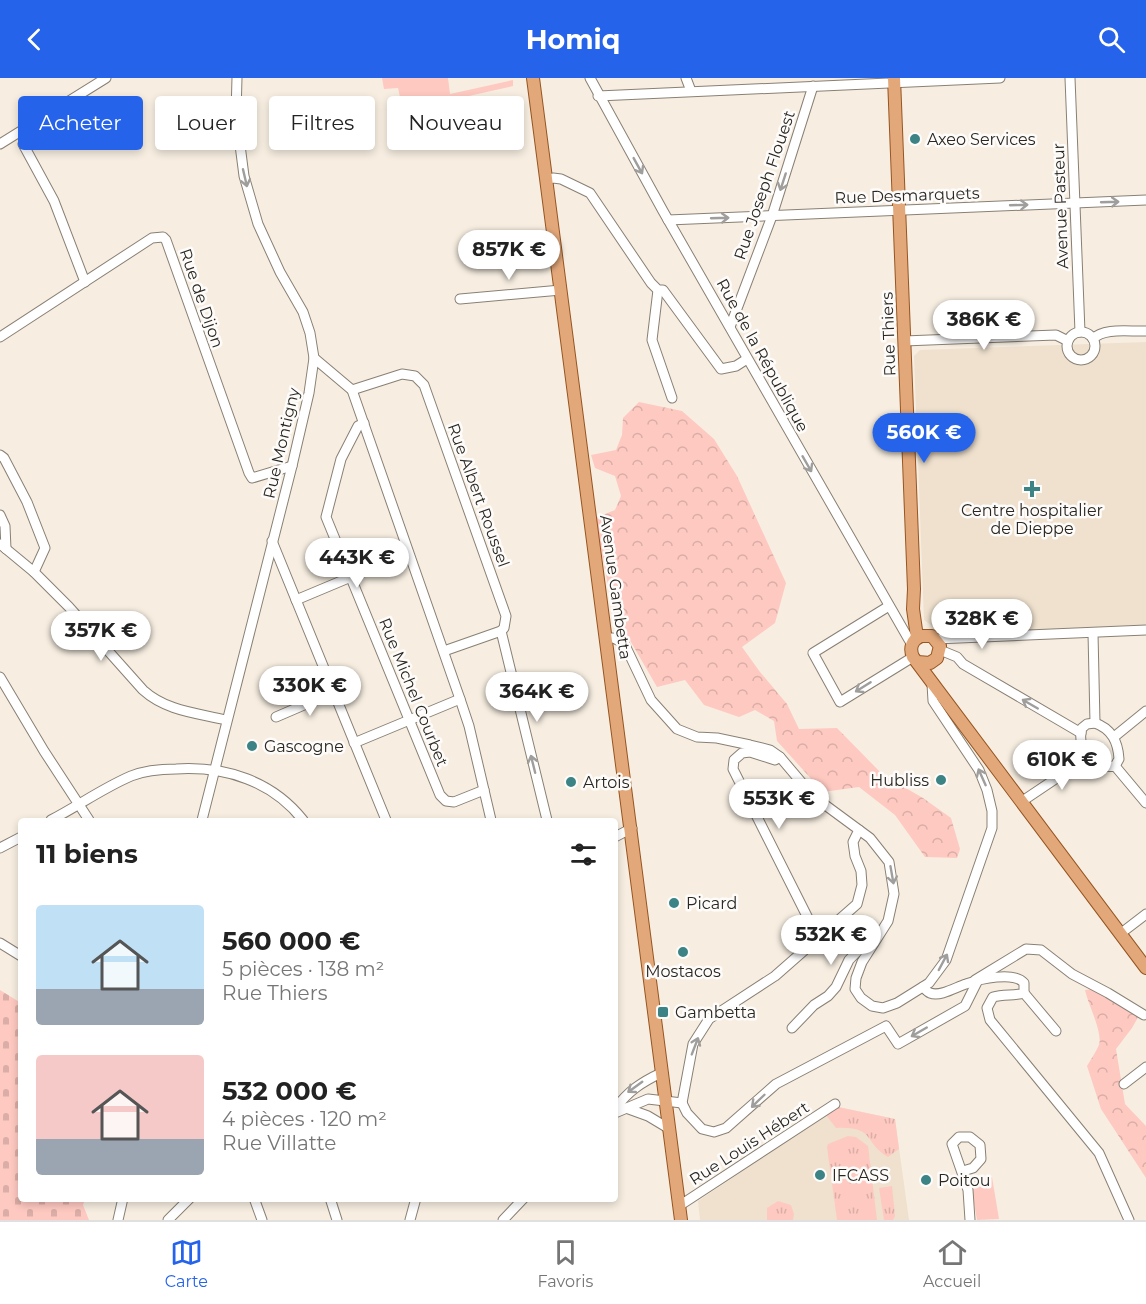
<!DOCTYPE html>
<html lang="fr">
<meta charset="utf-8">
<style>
:root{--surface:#fff;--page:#f6f6f6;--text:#222;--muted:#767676;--line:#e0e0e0;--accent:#2563eb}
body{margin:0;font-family:Montserrat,sans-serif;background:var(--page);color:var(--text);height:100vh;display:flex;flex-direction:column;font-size:22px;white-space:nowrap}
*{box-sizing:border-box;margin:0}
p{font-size:20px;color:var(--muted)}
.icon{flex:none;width:33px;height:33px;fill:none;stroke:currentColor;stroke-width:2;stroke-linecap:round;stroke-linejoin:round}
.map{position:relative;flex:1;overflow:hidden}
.sheet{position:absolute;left:18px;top:740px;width:600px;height:384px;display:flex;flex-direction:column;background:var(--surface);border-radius:6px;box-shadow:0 3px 9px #0003}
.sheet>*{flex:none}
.banner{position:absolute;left:18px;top:18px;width:600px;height:54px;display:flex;gap:12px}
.price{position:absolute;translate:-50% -51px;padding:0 14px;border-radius:21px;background:#fff;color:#222;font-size:20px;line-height:39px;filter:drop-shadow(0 2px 3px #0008)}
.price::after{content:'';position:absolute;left:50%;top:36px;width:18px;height:14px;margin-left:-9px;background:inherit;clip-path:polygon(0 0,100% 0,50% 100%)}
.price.active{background:var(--accent);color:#fff}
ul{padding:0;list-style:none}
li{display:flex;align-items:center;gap:18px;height:150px;padding:0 18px}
li span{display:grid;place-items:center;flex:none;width:168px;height:120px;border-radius:6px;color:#555}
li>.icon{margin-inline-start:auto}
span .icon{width:72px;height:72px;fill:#fffc;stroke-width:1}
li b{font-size:26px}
h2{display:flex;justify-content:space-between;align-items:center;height:72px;padding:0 18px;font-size:26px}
.pill{padding:0 21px;border-radius:6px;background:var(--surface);box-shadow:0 3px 9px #0003;font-size:21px;line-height:54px}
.pill.active{background:var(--accent);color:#fff}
header{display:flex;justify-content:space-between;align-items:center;height:78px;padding:0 18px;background:var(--accent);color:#fff;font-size:27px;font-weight:700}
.menu{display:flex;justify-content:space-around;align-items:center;height:84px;border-top:2px solid var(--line);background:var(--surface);font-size:16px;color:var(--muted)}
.menu a{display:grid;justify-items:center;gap:3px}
.menu .active{color:var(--accent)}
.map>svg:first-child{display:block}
</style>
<header><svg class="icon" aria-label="back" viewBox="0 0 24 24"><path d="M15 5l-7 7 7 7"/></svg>Homiq<svg class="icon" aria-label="search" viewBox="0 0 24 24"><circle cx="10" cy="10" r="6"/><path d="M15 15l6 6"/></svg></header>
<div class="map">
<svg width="1146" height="1142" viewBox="0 0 1146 1142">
<defs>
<pattern id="grass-tufts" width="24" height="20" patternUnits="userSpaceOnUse" patternTransform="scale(1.5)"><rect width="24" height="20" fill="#fec9c1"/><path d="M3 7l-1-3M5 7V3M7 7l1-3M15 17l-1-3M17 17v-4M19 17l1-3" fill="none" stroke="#daada6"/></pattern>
<pattern id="forest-crowns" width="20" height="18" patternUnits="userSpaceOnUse" patternTransform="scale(1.5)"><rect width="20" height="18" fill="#fec9c1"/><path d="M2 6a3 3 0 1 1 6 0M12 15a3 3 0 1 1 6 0" fill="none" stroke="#daada6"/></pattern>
<pattern id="cemetery-stones" width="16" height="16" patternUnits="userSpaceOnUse" patternTransform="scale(1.5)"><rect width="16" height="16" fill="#fec9c1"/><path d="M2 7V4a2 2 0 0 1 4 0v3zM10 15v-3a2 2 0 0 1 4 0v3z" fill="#daada6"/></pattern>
</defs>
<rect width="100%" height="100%" fill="#f7eee1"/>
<g fill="#efe1ce">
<polygon points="1146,264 1146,547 943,556 924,542 914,278 920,272"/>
<polygon points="838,1029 895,1041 909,1142 700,1142 698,1123"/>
</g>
<g fill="url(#grass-tufts)">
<path d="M 838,1029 L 895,1041 L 899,1071 L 888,1079 C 863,1065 876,1048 836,1050 L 826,1037 Z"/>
<polygon points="848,1058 856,1059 868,1068 877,1142 837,1142 827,1069 828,1066"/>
<polygon points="892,1108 895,1138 893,1142 884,1142 879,1110"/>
<polygon points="778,1123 791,1127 794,1136 793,1142 767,1142 767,1130"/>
</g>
<g fill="url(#forest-crowns)">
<polygon points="639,324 682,333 714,361 737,398 786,505 775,545 742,569 760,594 787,626 799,651 837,650 883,697 923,720 951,740 960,771 957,780 925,779 895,737 859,709 823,714 777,663 774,643 755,632 739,639 704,627 685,602 657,609 613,533 595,440 615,432 621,418 615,398 595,390 591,377 616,372 622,357 623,340"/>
<path d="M 1107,909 L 1141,934 L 1132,950 L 1116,971 L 1125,1026 L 1146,1048 L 1146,1100 L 1101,1031 L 1087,988 C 1091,981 1096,974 1099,967 C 1103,955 1088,926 1085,912 Z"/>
</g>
<polygon fill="url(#cemetery-stones)" points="0,912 21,925 21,1120 85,1121 83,1127 89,1142 0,1142"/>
<g fill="#fec9c1">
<polygon points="382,0 448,0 450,16 513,2 513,8 460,20 458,23 403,33 398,10 384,11"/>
<polygon points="992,1099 999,1141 977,1142 970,1103"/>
</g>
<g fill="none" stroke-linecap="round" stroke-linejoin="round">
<defs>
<g id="minor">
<polyline points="590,0 663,133 912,567"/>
<polyline points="686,0 691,13"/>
<polyline points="1070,0 1080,254"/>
<polyline points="598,18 1000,0"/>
<polyline points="0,66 106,0"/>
<polyline points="23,66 54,123 85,204"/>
<polyline points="547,102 553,100 561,101 590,115 651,205 658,212 663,212 721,291 736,288 747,281"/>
<polyline points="668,142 1146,122"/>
<polyline points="658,212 652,262 672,320"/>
<polyline points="460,221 561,212"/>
<polyline points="730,249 772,138 813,8"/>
<circle cx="1081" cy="268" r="14"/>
<polyline points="0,259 152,160 163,159 166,162 249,395 252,400 292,388"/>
<path d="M 1093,261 C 1104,249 1131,254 1146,253"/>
<polyline points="904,263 1056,257 1068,263"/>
<polyline points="314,280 352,312 460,621 469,648 491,742"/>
<polyline points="352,312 402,296 415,298 424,307 506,538 504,550 501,553 444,573"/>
<polyline points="364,345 358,348 341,381 326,439 440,717 446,723 454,724 484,712"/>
<polyline points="0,377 4,380 27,424 45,470 34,494"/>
<polyline points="0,437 5,448 6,471"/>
<polyline points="272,463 386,742"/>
<path d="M 0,466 L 34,494 L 69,529 L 143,612 C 166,633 197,635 226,642"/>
<polyline points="296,522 408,475"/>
<polyline points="889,528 813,575 840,624 913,579"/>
<polyline points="501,553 547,742"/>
<polyline points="1093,555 1095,645"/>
<polyline points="607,560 613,560 624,565 651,622 677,651 697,659 717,660 750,667 770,672 780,679 813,718 870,760 889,784 894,816 888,843 862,884 856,900 855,911 861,920 872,928 883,930 897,925 929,905 946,882 992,750 992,733 987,712 979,692 933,623 932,606"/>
<polyline points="936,561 1146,552"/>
<polyline points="940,572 957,579 963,586 1081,655"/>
<polyline points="0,599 44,673 89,742"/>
<polyline points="276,639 334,614"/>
<path d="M 1095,645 C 1112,651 1118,664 1119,681 L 1115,688 C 1093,692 1076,670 1082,650 L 1087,646 Z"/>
<polyline points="1114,659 1146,633"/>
<polyline points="354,665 460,621"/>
<polyline points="780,679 775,682 750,674 742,675 734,682 733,691 818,860"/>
<polyline points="1115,688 1146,725"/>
<polyline points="1021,724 1088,679"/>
<path d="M 51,742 C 78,728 103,710 131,698 C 146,692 161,691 176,691 C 226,688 272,703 303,742"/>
<polyline points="202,742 292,388 309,315 314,280 310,255 303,234 280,194 258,146 244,98 236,36 237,0"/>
<polyline points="615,759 632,750"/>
<polyline points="0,770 21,759"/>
<polyline points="1120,856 1146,836"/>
<polyline points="0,865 21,878"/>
<polyline points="975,902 1026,871 1041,872 1072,896 1108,915 1144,937"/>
<path d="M 923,909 C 925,911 927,914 930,915 C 941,919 956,909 966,906 C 980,901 1014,893 1024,905 L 1024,915 C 1015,918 1004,916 993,919 L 987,930 L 990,942 L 1099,1075 L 1129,1142"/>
<polyline points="1024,915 1056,953"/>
<polyline points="792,950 814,927 828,918 836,909 849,882 877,853"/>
<polyline points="1124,1006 1146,989"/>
<polyline points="682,1025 687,1035 702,1051 714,1054 726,1050 776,1006 886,948 898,966 965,928 977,904"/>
<polyline points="682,1025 693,966 709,941 775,898 857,826 862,807 861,793 855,778 853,764 859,752"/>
<polyline points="626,1030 648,1038 668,1050"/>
<path d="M 615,1031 C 628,1013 642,1004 661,995"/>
<polyline points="615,1035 648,1021 682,1025"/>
<polyline points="963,1093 973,1090 981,1081 980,1067 970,1059 959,1059 952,1066 968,1112 970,1142"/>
<polyline points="254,1120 262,1142"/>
<polyline points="330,1120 337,1142"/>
<polyline points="679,1128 835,1026"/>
<polyline points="118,1142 123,1120"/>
<polyline points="168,1142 190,1120"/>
<polyline points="410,1142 416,1120"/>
<polyline points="503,1142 524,1120"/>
</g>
<g id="major">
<polyline points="533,0 681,1142"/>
<polyline points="894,0 914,511 913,531 917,559"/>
<path d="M 918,584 L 930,585 L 937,580 L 940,568 L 932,558 L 921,558 C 912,562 909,570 913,579 L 1146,890"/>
</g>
</defs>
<use href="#minor" stroke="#898075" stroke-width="11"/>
<use href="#major" stroke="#965522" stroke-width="14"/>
<use href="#minor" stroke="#fff" stroke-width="9"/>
<use href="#major" stroke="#e3a87a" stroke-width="12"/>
</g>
<defs><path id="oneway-shaft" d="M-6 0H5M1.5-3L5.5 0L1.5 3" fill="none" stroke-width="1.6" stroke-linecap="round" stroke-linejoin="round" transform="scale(1.5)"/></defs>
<g stroke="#9f9e9c">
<use href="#oneway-shaft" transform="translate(638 88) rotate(61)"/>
<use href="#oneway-shaft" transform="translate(245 100) rotate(77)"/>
<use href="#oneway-shaft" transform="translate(783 104) rotate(108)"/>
<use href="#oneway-shaft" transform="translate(1110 124) rotate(-2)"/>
<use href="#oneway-shaft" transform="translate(1019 127) rotate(-2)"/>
<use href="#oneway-shaft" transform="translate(720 140) rotate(-2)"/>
<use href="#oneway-shaft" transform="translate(807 386) rotate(60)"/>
<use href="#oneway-shaft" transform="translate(863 609) rotate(148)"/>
<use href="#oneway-shaft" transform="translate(1030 626) rotate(-150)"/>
<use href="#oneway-shaft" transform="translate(533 686) rotate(-104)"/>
<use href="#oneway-shaft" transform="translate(982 699) rotate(-114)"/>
<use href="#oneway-shaft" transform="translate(892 797) rotate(80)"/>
<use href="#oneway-shaft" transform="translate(943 884) rotate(-62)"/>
<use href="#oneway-shaft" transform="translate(919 954) rotate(150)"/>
<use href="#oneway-shaft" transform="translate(695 968) rotate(-69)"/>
<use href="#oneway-shaft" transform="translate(635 1009) rotate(144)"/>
<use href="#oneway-shaft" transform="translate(758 1023) rotate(136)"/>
</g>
<g fill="#3b8384" stroke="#fefcfa" stroke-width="2">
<circle cx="915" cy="61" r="6"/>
<path d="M1029 402h6v6h6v6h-6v6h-6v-6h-6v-6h6z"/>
<circle cx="252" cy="668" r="6"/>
<circle cx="941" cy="702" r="6"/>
<circle cx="571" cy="704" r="6"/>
<circle cx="674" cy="825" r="6"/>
<circle cx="683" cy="874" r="6"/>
<rect x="657" y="928" width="12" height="12" rx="3"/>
<circle cx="820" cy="1097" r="6"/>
<circle cx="926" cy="1102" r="6"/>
</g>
<g text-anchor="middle" stroke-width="5" stroke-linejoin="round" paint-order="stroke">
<g font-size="16" fill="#2a2722" stroke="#fefcfa" text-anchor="start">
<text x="927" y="67">Axeo Services</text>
<text x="1032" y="438" text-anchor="middle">Centre hospitalier<tspan x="1032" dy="18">de Dieppe</tspan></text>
<text x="264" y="674">Gascogne</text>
<text x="929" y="708" text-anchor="end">Hubliss</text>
<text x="583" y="710">Artois</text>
<text x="686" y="831">Picard</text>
<text x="683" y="899" text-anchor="middle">Mostacos</text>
<text x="675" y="940">Gambetta</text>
<text x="832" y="1103">IFCASS</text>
<text x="938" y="1108">Poitou</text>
</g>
<g font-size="16" fill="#2a2722" stroke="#fefcfa">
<text transform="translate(764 107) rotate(-71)" y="6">Rue Joseph Flouest</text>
<text transform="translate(907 117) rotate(-2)" y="6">Rue Desmarquets</text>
<text transform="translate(1060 128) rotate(-92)" y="6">Avenue Pasteur</text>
<text transform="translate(202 220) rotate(71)" y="6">Rue de Dijon</text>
<text transform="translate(888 256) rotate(-92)" y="6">Rue Thiers</text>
<text transform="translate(763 277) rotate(61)" y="6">Rue de la République</text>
<text transform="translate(281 365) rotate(-77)" y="6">Rue Montigny</text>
<text transform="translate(479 417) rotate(70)" y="6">Rue Albert Roussel</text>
<text transform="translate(616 509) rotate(82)" y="6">Avenue Gambetta</text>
<text transform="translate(414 614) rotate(68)" y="6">Rue Michel Courbet</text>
<text transform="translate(749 1065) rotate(-33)" y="6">Rue Louis Hébert</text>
</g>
</g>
</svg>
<b class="price" style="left:509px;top:203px">857K €</b>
<b class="price" style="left:984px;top:273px">386K €</b>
<b class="price active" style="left:924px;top:386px">560K €</b>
<b class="price" style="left:357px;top:511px">443K €</b>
<b class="price" style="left:982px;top:572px">328K €</b>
<b class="price" style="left:101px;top:584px">357K €</b>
<b class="price" style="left:310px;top:639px">330K €</b>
<b class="price" style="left:537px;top:645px">364K €</b>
<b class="price" style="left:1062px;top:713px">610K €</b>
<b class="price" style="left:779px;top:752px">553K €</b>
<b class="price" style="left:831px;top:888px">532K €</b>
<div class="banner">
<a class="pill active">Acheter</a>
<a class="pill">Louer</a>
<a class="pill">Filtres</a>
<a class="pill">Nouveau</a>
</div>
<section class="sheet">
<h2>11 biens<svg class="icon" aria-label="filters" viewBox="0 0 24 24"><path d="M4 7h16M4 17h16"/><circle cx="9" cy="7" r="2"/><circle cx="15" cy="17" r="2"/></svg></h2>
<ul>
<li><span style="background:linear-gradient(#bfe0f5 70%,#9aa5b1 0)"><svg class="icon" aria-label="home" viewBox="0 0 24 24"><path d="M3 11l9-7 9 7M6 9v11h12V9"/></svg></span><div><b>560 000 €</b><p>5 pièces · 138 m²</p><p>Rue Thiers</p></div></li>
<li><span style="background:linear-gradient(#f6c9c9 70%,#9aa5b1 0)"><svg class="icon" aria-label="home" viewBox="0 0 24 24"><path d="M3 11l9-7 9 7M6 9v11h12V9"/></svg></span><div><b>532 000 €</b><p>4 pièces · 120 m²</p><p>Rue Villatte</p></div></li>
</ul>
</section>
</div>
<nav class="menu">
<a class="active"><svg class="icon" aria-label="map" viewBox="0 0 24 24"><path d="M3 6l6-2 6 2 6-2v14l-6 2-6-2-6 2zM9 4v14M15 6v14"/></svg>Carte</a>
<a><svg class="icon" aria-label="saved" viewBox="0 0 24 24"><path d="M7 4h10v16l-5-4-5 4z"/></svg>Favoris</a>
<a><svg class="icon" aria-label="home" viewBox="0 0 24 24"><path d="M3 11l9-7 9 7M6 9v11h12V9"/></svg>Accueil</a>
</nav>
